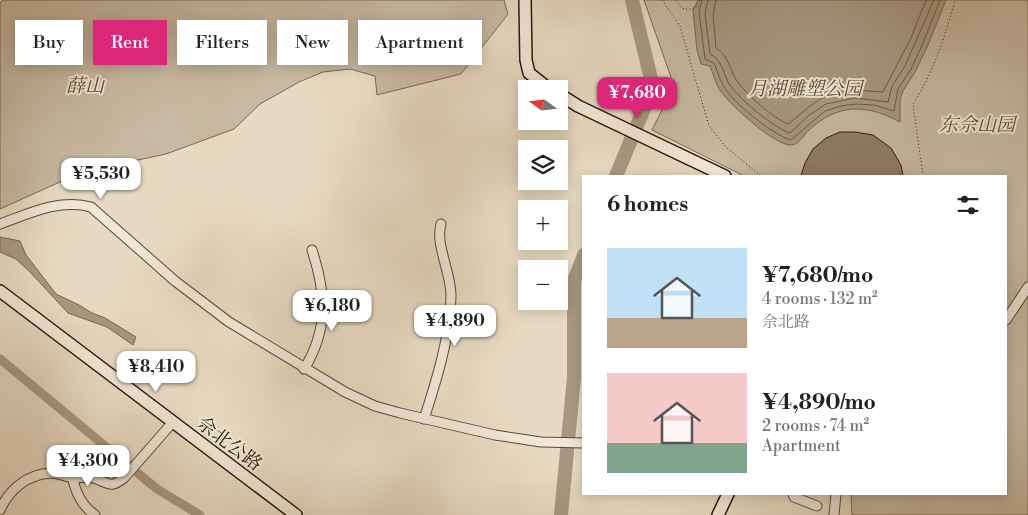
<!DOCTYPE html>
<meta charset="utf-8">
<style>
:root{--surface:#fff;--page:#f6f6f6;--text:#222;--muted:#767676;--accent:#db2777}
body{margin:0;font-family:"Libre Bodoni","Noto Serif SC",serif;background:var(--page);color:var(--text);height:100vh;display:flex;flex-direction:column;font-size:19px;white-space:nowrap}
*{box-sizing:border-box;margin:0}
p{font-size:16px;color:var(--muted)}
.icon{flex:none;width:28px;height:28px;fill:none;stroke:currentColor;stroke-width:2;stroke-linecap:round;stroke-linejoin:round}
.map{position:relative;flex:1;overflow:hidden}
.sheet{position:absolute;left:582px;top:175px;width:425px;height:320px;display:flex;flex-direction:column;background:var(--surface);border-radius:0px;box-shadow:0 2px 12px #0003}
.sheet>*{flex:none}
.top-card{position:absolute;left:15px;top:20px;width:475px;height:45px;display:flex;gap:10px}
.needle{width:32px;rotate:285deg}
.buttons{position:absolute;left:518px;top:80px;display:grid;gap:10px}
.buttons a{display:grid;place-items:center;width:50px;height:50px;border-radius:0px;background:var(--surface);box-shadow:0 2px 12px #0003;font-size:25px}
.price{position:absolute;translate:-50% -42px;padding:0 11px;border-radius:10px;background:#fff;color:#222;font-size:16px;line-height:32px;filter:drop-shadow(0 1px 2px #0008)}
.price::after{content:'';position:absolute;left:50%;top:30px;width:15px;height:11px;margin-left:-8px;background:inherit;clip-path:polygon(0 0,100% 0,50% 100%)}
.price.selected{background:var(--accent);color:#fff}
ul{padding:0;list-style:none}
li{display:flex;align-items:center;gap:15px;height:125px;padding:0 25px}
li span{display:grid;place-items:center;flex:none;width:140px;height:100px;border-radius:0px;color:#555}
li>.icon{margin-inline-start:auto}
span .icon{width:60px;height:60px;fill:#fffc;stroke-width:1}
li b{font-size:21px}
h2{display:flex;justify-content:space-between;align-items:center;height:60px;padding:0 25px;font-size:21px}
.tag{padding:0 18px;border-radius:0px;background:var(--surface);box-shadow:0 2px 12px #0003;font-size:18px;line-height:45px}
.tag.selected{background:var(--accent);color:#fff}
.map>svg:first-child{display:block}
</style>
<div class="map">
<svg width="1028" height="515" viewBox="0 0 1028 515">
<rect width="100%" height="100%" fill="#e8dac2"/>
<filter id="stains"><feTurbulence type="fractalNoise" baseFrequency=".004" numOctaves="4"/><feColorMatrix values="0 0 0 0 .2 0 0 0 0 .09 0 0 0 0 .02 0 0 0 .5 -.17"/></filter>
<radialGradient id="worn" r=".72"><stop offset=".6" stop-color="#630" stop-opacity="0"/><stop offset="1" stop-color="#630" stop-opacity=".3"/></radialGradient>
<g fill="#c8b9a2" stroke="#7a6852">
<polygon points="3,0 504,0 508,14 461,74 377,95 375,76 350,69 323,72 299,82 260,104 234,129 166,154 82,172 0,209 0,3"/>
<polygon points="644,0 1028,0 1028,515 852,515 851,494 1006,494 1006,176 744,176 652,130 674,86"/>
</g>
<g fill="#a89881" stroke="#76644f">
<path d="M 698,0 L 946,0 L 928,45 L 915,72 L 903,91 L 900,100 L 900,122 C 867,104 838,103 809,130 C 804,134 800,144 792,145 C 776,147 726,102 718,87 C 715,81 713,73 710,66 L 701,64 L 697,50 L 693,10 Z"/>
<polygon points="0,237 20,241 26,255 56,294 79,305 92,313 105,318 136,337 133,345 107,327 68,313 30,272 16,259 0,252"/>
</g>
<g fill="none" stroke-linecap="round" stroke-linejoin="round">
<g stroke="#6a5842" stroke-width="1">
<path d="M 702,0 L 699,12 L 705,59 L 714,63 C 717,70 719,78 723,85 C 732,102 773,135 791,140 L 825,111 L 841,106 L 856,104 L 874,105 L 894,111 L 898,89 L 911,69 L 923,43 L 940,0"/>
<path d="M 708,0 L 705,13 L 710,54 C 722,60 722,70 728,82 C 736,97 774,128 790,133 L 808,116 L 826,104 L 855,98 L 888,102 L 892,86 L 905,66 L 934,0"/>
<path d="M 716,0 L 713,15 L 716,48 C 729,56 729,69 737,81 C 745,93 774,119 788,124 C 812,106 821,91 855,90 C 864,90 874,92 883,92 L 911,38 L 926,0"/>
</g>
<polyline stroke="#a89881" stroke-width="9" points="0,359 157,489 200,515"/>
<g stroke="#a89881" stroke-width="14">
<polyline points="616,176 653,87 632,0"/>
<polyline points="561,515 574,377 574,281 584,255"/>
</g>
</g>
<polygon fill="#8e7c66" stroke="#2c1703" points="840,132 855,132 873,135 891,148 901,165 903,176 801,176 805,163 813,149 826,138"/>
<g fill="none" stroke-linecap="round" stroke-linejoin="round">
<defs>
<g id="minor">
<path d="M 0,224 C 28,214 60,198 91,207 L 175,281 L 229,322 L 345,392 L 375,406 L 400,413 L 495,435 L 541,442 L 584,443"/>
<polyline points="1006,320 1028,287"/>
<path d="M 304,369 C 329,329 326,293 312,250"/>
<path d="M 424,419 C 436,382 451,334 451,295 C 451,273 435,244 441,224"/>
<path d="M 71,464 C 72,484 78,503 95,515"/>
<polyline points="793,494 794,497 817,506"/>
<path d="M 0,510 C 9,490 27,474 51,473 C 58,473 66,477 74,478 C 80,478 87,476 93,478 C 109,482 108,490 124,478 L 173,422"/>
<polyline points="834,515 836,494"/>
</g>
<g id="secondary">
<polyline points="525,0 526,60 529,73 549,89"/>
<polyline points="559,94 578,106 725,176"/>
<polyline points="0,291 296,515"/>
<polyline points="718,515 728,494"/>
</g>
</defs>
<use href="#minor" stroke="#5b4833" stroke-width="11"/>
<use href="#secondary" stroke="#2c1703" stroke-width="14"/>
<g stroke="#2c1703" stroke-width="1" stroke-dasharray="1 2.5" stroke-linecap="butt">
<polyline points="662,0 680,26 709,126 726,147 761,176"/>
<path d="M 676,0 L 682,8 C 690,11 697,9 700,0"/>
<path d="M 923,176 L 913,104 C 934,71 945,37 955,0"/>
</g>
<use href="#minor" stroke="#f0e7d7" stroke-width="9"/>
<use href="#secondary" stroke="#f0e7d7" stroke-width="11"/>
</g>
<g text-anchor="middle" stroke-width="4" stroke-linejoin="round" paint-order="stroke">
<g font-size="19" font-style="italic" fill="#5b4833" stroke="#f0e7d7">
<text x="85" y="92">薛山</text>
<text x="805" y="95">月湖雕塑公园</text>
<text x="977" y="131">东佘山园</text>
</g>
<g font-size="19" fill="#2c1703" stroke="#f0e7d7">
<text transform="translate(230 443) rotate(37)" y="7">佘北公路</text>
</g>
</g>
<rect width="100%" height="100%" filter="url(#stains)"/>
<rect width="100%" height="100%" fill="url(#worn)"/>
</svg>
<div class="buttons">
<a><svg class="needle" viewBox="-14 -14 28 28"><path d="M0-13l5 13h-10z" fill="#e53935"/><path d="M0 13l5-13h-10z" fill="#767676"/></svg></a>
<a><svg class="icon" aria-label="layers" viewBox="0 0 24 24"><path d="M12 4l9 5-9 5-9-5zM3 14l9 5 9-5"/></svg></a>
<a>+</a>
<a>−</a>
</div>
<b class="price selected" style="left:637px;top:119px">¥7,680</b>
<b class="price" style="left:101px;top:200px">¥5,530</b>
<b class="price" style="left:332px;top:332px">¥6,180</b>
<b class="price" style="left:455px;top:347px">¥4,890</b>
<b class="price" style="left:156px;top:393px">¥8,410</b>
<b class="price" style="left:88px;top:487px">¥4,300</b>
<div class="top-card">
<a class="tag">Buy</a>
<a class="tag selected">Rent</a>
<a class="tag">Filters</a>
<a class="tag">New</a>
<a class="tag">Apartment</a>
</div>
<section class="sheet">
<h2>6 homes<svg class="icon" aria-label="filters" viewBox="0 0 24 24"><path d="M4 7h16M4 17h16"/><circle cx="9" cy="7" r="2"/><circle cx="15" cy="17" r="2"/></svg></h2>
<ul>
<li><span style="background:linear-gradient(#bfe0f5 70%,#b9a48a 0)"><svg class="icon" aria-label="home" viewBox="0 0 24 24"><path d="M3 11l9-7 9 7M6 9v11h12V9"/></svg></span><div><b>¥7,680/mo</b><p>4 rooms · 132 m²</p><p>佘北路</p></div></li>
<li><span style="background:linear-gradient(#f6c9c9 70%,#7fa58c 0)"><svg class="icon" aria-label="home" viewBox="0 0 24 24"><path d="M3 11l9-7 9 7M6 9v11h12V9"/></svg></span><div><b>¥4,890/mo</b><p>2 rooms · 74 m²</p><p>Apartment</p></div></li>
</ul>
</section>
</div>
